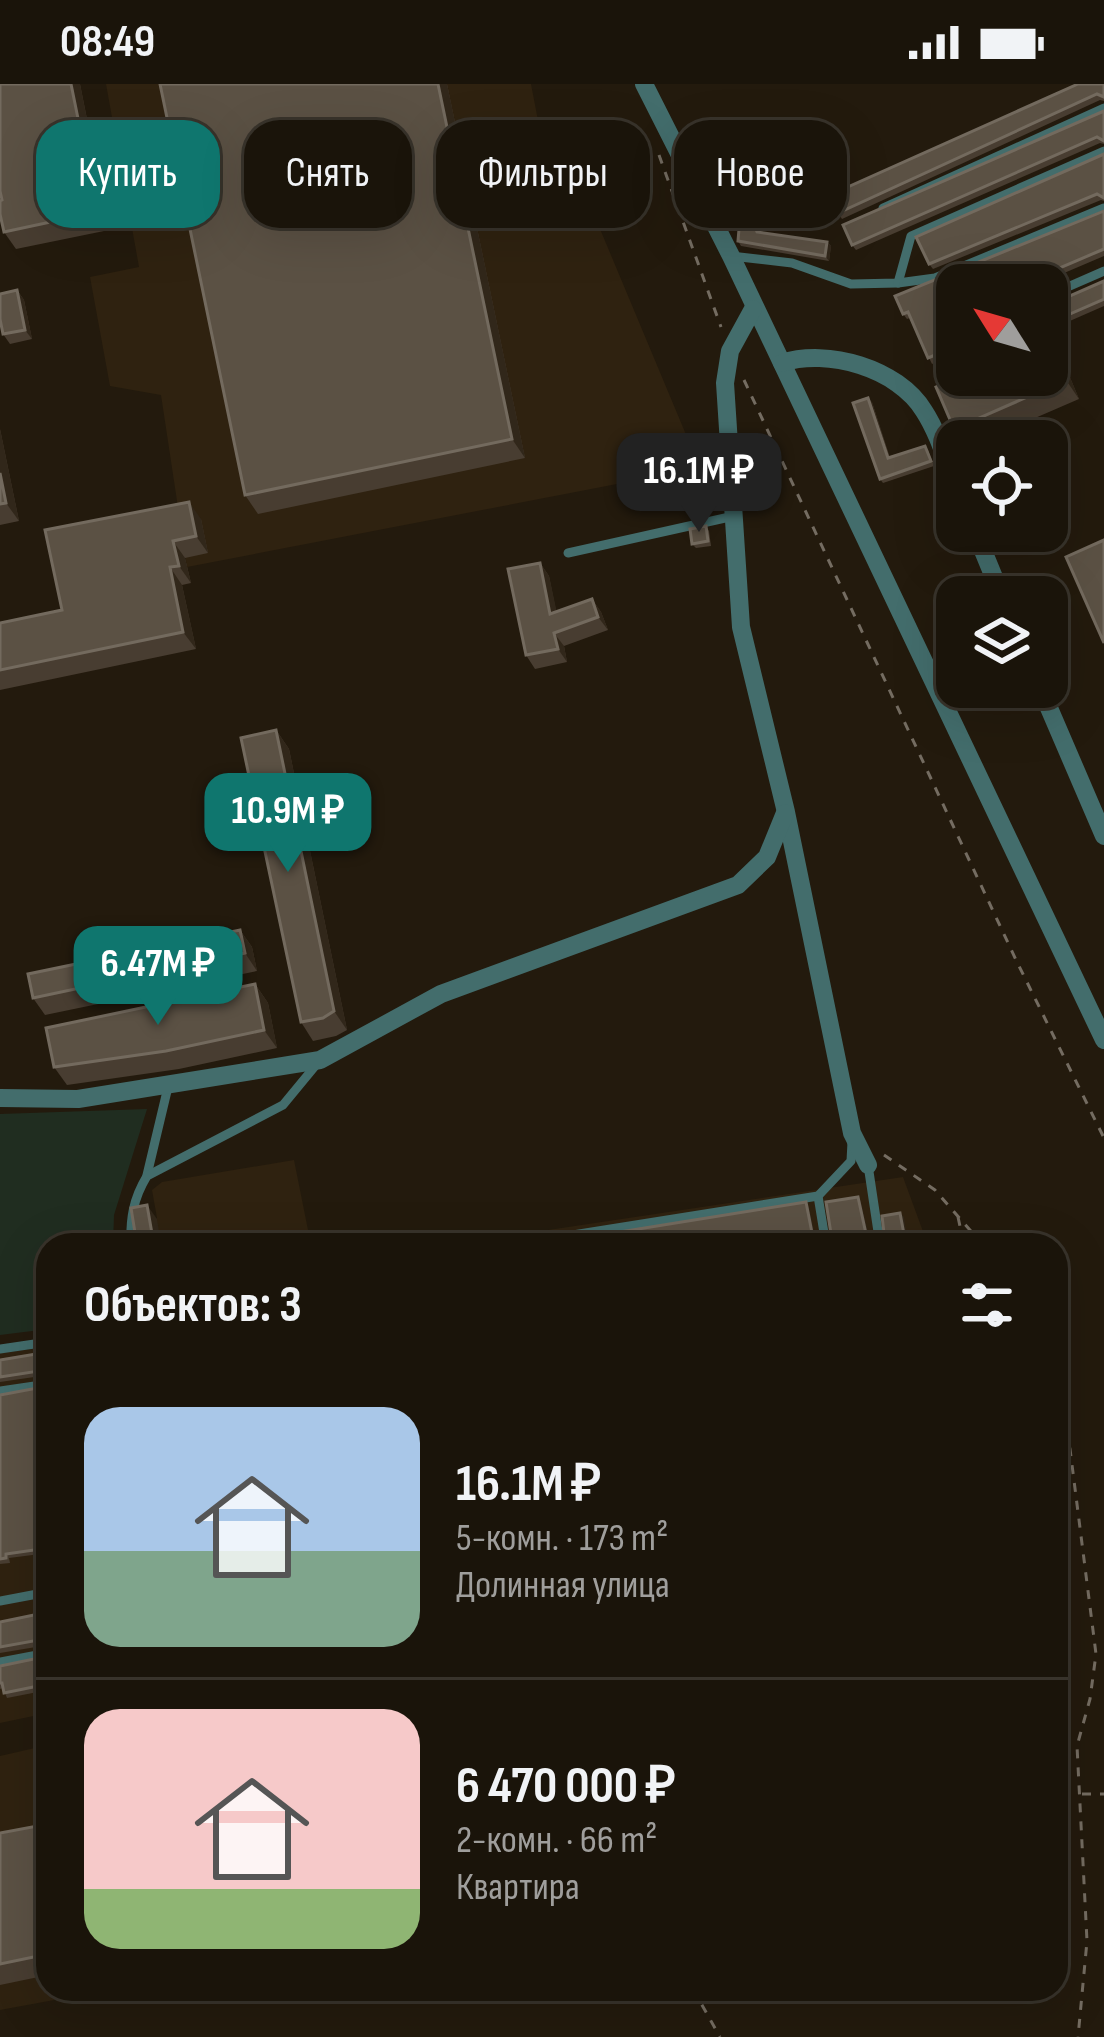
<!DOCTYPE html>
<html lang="ru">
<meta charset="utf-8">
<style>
:root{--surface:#1a140a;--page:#231d13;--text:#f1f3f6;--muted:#9f9e9c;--line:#38332b;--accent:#0f766e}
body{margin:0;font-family:"Sofia Sans Condensed",sans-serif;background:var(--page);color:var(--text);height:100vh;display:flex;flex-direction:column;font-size:45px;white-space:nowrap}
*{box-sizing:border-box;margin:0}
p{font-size:39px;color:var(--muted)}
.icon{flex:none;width:66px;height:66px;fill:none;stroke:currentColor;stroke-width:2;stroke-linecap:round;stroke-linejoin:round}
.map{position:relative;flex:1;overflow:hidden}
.side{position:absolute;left:36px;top:1149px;width:1032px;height:768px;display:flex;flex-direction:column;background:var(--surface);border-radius:36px;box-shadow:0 12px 48px #0002,0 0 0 3px var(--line)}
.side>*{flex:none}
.banner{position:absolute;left:36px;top:36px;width:1032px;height:108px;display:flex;gap:24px}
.needle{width:78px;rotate:307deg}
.buttons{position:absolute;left:936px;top:180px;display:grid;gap:24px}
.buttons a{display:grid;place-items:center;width:132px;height:132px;border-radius:24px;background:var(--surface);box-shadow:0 12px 48px #0002,0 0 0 3px var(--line);font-size:60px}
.price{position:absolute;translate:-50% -102px;padding:0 27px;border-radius:24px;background:var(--accent);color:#fff;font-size:39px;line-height:78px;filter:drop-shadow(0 3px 6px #0008)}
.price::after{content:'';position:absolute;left:50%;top:72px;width:36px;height:27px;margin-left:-18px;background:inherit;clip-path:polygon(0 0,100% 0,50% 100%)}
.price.active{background:#222;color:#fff}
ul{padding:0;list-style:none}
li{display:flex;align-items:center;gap:36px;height:300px;padding:0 48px}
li+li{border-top:3px solid var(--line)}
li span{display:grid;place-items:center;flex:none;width:336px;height:240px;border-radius:36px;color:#555}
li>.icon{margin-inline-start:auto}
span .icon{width:144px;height:144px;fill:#fffc;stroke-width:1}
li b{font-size:51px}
h2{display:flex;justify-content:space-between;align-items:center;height:144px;padding:0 48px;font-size:51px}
.pill{padding:0 42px;border-radius:36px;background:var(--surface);box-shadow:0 12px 48px #0002,0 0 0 3px var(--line);font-size:42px;line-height:108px}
.pill.active{background:var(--accent);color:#fff}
.status{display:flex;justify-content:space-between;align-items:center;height:84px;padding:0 60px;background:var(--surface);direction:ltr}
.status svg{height:33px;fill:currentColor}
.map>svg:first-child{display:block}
</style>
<div class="status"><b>08:49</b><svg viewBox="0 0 49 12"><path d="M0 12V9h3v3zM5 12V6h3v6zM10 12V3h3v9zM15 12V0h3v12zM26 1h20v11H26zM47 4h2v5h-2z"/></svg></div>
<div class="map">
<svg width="1104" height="1953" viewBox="0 0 1104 1953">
<rect width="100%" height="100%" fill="#231a0d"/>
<g fill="#2f2210">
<polygon points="106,0 531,0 541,52 562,54 700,384 187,483 161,311 110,302 90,193 139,183"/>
<polygon points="294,1076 311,1161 143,1161 157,1134 152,1106 162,1098"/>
<polygon points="903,1093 928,1161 448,1161"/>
<polygon points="48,1263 48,1629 0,1639 0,1269"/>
<polygon points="48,1661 48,1905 114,1905 0,1926 0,1672"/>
</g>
<polygon fill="#202d20" points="147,1025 114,1131 113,1161 48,1161 48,1245 0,1251 0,1030"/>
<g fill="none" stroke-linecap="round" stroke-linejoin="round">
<g stroke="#746c61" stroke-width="3" stroke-dasharray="9 9" stroke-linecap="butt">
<polyline points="659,71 721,243"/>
<polyline points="744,296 1017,878 1104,1054"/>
<polyline points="884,1071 935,1106 983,1161"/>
<polyline points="958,1133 964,1161"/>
<polyline points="1056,1311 1070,1365 1096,1570 1090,1615 1077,1662 1087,1857 1078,1953"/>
<polyline points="1082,1710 1104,1710"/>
<polyline points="693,1905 720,1953"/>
</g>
<g stroke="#436d6c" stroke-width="9">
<polyline points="883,124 1104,24"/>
<polyline points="731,172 792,179 851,200 898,199 935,194 1104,124"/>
<polyline points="898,199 911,152 1104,67"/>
<polyline points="1047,212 1104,187"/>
<polyline points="568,469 734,432"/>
<polyline points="868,1081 880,1161"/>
<polyline points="147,1091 168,1003"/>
<polyline points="818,1112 826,1161"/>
<path d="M 131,1161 C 130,1135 133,1115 147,1092 L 283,1021 L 316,981"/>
<polyline points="510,1161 818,1112 851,1077 852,1058"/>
<polyline points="0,1265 48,1258"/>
<polyline points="0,1307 48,1300"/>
<polyline points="0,1517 48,1508"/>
<polyline points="0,1578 48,1569"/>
</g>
<g stroke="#436d6c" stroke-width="18">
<polyline points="644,0 731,172 1104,956"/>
<polyline points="753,225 730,267 725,299 741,543 786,728 852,1049 868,1081"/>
<path d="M 782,279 C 827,264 898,284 924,327 C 939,350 947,380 957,405"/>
<polyline points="975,447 1002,513"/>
<polyline points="1040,603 1104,752"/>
<polyline points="0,1014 78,1015 320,976 441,910 738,801 767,773 785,729"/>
</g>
</g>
<g fill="#483d31">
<polygon points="80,0 109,146 16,165 4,148 2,116"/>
<polygon points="447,0 525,374 258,430 245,411"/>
<polygon points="1104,0 1104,17 1100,16 842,135 838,129"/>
<polygon points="1104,27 1104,60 1100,59 856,166 852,161"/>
<polygon points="1104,70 1104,117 1101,116 933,185 929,180"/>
<polygon points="741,104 759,148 827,158 831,162 829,177 741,162 738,157"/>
<polygon points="1104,126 1104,172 1036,201 957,201 957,269 932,280 910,234 907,235 903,230 895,212"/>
<polygon points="1104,197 1104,222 1047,247 1047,222"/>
<polygon points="17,206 24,216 32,255 10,260 3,250"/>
<polygon points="1048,254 1061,272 1079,315 982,357 963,357 954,345"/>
<polygon points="872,318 890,374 928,366 934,382 883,399 880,395"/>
<polygon points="0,345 19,437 0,441"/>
<polygon points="201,435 208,469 185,474 191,499 182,501 196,565 0,606 0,539 62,526"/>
<polygon points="706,442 709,447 711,462 696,464 692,460"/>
<polygon points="540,479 549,492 556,527 592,515 601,528 608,546 564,562 567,578 535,585 526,571"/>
<polygon points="276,646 289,665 347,946 336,952 313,957 301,938"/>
<polygon points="240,846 252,863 257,887 45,931 33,914"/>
<polygon points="255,900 268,919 277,964 179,985 67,1001 54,983"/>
<polygon points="48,1268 48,1291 0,1298 0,1276"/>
<polygon points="48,1302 48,1469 9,1474 10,1479 0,1480 0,1311"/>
<polygon points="48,1528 48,1561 0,1569 0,1538"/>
<polygon points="48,1572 48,1606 7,1614 3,1604 0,1605 0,1582"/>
<polygon points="48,1740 48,1891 0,1901 0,1749"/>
</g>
<g fill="#31271a">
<polygon points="71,0 80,0 109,146 97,128"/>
<polygon points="438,0 447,0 525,374 512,355"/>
<polygon points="827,158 831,162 829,177 825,172"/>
<polygon points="17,206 24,216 32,255 25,246"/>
<polygon points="1048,254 1061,272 1079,315 1066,296"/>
<polygon points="868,314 872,318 891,379 888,374"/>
<polygon points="0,345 19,437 6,419 0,389"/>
<polygon points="189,418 201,435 208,469 196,452"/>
<polygon points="173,457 185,474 191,499 179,482"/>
<polygon points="540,479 549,492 560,543 550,530"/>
<polygon points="170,483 182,501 196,565 183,548"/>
<polygon points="592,515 601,528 608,546 598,533"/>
<polygon points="554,549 564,562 567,578 558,565"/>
<polygon points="276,646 289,665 347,946 334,927"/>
<polygon points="240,846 252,863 257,887 245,869"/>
<polygon points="255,900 268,919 277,964 264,946"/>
<polygon points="858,1113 861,1118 871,1161 868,1159"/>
<polygon points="806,1118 809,1123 817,1161 814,1159"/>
<polygon points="147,1121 157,1135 161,1161 154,1161"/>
<polygon points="900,1129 904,1133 908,1161 906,1161"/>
</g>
<g fill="#5b5144" stroke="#736a5e" stroke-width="3">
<polygon points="0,0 71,0 97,128 4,148 0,130 0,117 2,116 0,107"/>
<polygon points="160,0 438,0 512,355 245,411"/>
<polygon points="1078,0 1104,0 1104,13 1097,10 838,129 830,111"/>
<polygon points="1104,27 1104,57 1097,53 852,161 843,141"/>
<polygon points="1104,70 1104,114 1097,110 929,180 916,153"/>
<polygon points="741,104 757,148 827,158 825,172 738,157 739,145 726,109"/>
<polygon points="1104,127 1104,165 1020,201 957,201 957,262 928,274 908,228 903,230 895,212"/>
<polygon points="1104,197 1104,215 1047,240 1047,222"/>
<polygon points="17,206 25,246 3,250 0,235 0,210"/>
<polygon points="1047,254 1066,296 954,345 936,303 963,291 1047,291"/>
<polygon points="868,314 888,374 925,362 931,377 880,395 853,319"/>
<polygon points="0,389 6,419 0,420"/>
<polygon points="189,418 196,452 173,457 179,482 170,483 183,548 0,586 0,539 62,526 45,446"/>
<polygon points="706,442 708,457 692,460 690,445"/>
<polygon points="1104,456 1104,559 1066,473"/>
<polygon points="540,479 550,530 592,515 598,533 554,549 558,565 526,571 508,485"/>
<polygon points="276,646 334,927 323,934 301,938 241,654"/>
<polygon points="240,846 245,869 33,914 28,890"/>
<polygon points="255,900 264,946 166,967 54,983 46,944"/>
<polygon points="858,1113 868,1159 871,1161 827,1161 832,1156 826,1118"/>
<polygon points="806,1118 814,1159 817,1161 539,1161"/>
<polygon points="147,1121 154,1161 137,1161 131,1124"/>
<polygon points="900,1129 906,1161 881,1161 885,1158 882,1132"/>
<polygon points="48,1268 48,1289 45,1286 0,1293 0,1276"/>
<polygon points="48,1302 48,1464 6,1470 6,1474 0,1475 0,1311"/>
<polygon points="48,1528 48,1559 44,1555 0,1563 0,1538"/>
<polygon points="48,1572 48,1600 4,1609 2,1599 0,1599 0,1582"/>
<polygon points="48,1740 48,1870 0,1880 0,1749"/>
</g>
</svg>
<div class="buttons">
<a><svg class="needle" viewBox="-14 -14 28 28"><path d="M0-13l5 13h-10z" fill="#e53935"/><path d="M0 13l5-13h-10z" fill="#9f9e9c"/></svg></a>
<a><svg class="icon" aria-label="locate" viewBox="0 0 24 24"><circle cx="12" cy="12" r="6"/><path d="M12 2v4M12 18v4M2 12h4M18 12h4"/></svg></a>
<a><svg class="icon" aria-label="layers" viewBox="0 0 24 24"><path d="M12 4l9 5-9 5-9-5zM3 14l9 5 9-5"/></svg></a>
</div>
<b class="price active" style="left:699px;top:451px">16.1M ₽</b>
<b class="price" style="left:288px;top:791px">10.9M ₽</b>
<b class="price" style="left:158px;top:944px">6.47M ₽</b>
<div class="banner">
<a class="pill active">Купить</a>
<a class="pill">Снять</a>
<a class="pill">Фильтры</a>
<a class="pill">Новое</a>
</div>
<section class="side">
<h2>Объектов: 3<svg class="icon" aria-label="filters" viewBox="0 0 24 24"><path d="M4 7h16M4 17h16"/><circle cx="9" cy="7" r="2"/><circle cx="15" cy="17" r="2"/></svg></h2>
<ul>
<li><span style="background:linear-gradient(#a9c7e8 60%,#7fa58c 0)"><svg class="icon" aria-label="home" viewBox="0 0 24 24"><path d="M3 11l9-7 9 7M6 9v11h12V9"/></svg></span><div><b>16.1M ₽</b><p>5-комн. · 173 m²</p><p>Долинная улица</p></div></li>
<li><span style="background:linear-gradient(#f6c9c9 75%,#8fb573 0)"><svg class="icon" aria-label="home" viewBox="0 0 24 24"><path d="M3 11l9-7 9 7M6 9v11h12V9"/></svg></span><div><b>6 470 000 ₽</b><p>2-комн. · 66 m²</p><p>Квартира</p></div></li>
</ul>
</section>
</div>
